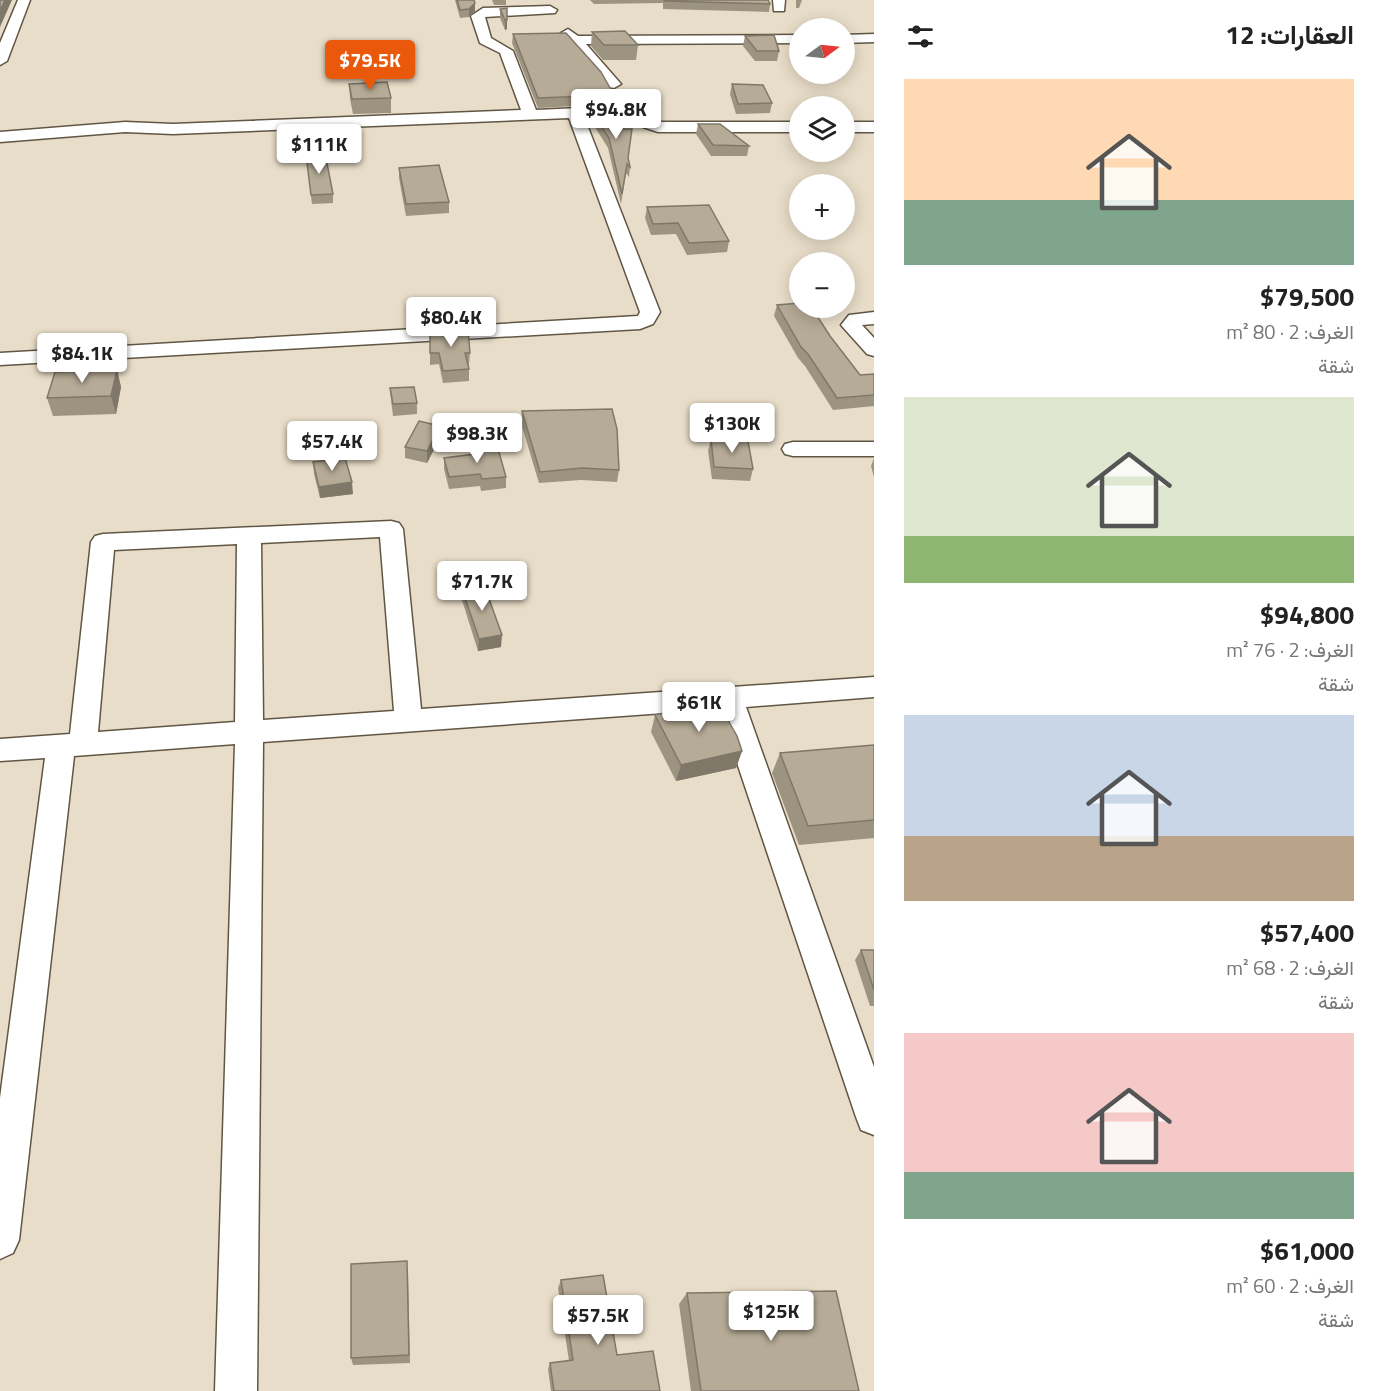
<!DOCTYPE html>
<html lang="ar">
<meta charset="utf-8">
<style>
:root{--surface:#fff;--page:#f6f6f6;--text:#222;--muted:#767676;--accent:#ea580c}
body{margin:0;font-family:"Titillium Web",Vazirmatn,sans-serif;background:var(--page);color:var(--text);direction:rtl;height:100vh;display:flex;flex-direction:column;font-size:22px;white-space:nowrap}
*{box-sizing:border-box;margin:0}
p{font-size:20px;color:var(--muted)}
.icon{flex:none;width:33px;height:33px;fill:none;stroke:currentColor;stroke-width:2;stroke-linecap:round;stroke-linejoin:round}
.map{position:relative;flex:1;overflow:hidden;direction:ltr}
.details{display:flex;flex-direction:column;background:var(--surface);width:510px}
.details>*{flex:none}
.needle{width:39px;rotate:75deg}
.buttons{position:absolute;left:789px;top:18px;display:grid;gap:12px}
.buttons a{display:grid;place-items:center;width:66px;height:66px;border-radius:50%;background:var(--surface);box-shadow:0 3px 15px #0003;font-size:30px}
.price{position:absolute;translate:-50% -51px;padding:0 14px;border-radius:6px;background:#fff;color:#222;font-size:20px;line-height:39px;filter:drop-shadow(0 2px 3px #0008)}
.price::after{content:'';position:absolute;left:50%;top:36px;width:18px;height:14px;margin-left:-9px;background:inherit;clip-path:polygon(0 0,100% 0,50% 100%)}
.price.selected{background:var(--accent);color:#fff}
ul{padding:0;list-style:none}
li{display:grid;align-content:center;gap:12px;height:318px;padding:0 30px}
li span{display:grid;place-items:center;height:186px;border-radius:0px;color:#555}
li>.icon{margin-inline-start:auto}
span .icon{width:108px;height:108px;fill:#fffc;stroke-width:1}
li b{font-size:26px}
h2{display:flex;justify-content:space-between;align-items:center;height:72px;padding:0 30px;font-size:26px}
main{display:flex;flex:1;min-height:0}
.map>svg:first-child{display:block}
</style>
<main>
<section class="details">
<h2>العقارات: 12<svg class="icon" aria-label="filters" viewBox="0 0 24 24"><path d="M4 7h16M4 17h16"/><circle cx="9" cy="7" r="2"/><circle cx="15" cy="17" r="2"/></svg></h2>
<ul>
<li><span style="background:linear-gradient(#ffd9b3 65%,#7fa58c 0)"><svg class="icon" aria-label="home" viewBox="0 0 24 24"><path d="M3 11l9-7 9 7M6 9v11h12V9"/></svg></span><div><b>$79,500</b><p>الغرف: 2 · 80 m²</p><p>شقة</p></div></li>
<li><span style="background:linear-gradient(#dfe7d0 75%,#8fb573 0)"><svg class="icon" aria-label="home" viewBox="0 0 24 24"><path d="M3 11l9-7 9 7M6 9v11h12V9"/></svg></span><div><b>$94,800</b><p>الغرف: 2 · 76 m²</p><p>شقة</p></div></li>
<li><span style="background:linear-gradient(#c9d6e8 65%,#b9a48a 0)"><svg class="icon" aria-label="home" viewBox="0 0 24 24"><path d="M3 11l9-7 9 7M6 9v11h12V9"/></svg></span><div><b>$57,400</b><p>الغرف: 2 · 68 m²</p><p>شقة</p></div></li>
<li><span style="background:linear-gradient(#f6c9c9 75%,#7fa58c 0)"><svg class="icon" aria-label="home" viewBox="0 0 24 24"><path d="M3 11l9-7 9 7M6 9v11h12V9"/></svg></span><div><b>$61,000</b><p>الغرف: 2 · 60 m²</p><p>شقة</p></div></li>
</ul>
</section>
<div class="map">
<svg width="874" height="1391" viewBox="0 0 874 1391">
<rect width="100%" height="100%" fill="#e8ddc8"/>
<g fill="none" stroke-linecap="round" stroke-linejoin="round">
<defs>
<g id="minor">
<polygon points="18,0 30,0 7,61 0,65 0,43"/>
<polygon points="773,0 785,0 784,11 774,11"/>
<polygon points="550,6 557,10 555,13 485,17 491,38 513,51 536,110 623,106 638,111 658,122 800,122 800,132 658,132 643,127 623,116 584,117 660,312 653,324 640,329 0,365 0,353 638,316 640,312 569,118 173,134 125,132 0,142 0,132 125,122 173,124 521,110 500,53 480,43 471,16 483,8"/>
<polygon points="568,29 578,36 800,35 800,43 586,44 621,84 614,88 609,87 563,36 561,33"/>
<polygon points="874,34 874,42 844,43 844,35"/>
<rect x="844" y="122" width="30" height="10"/>
<polygon points="874,312 874,324 862,325 874,338 874,356 867,354 841,325 849,315"/>
<polygon points="793,442 874,442 874,456 793,456 785,454 782,449 785,444"/>
<path d="M 391,521 L 399,523 L 403,529 L 421,709 L 874,677 L 874,697 L 746,707 L 874,1067 L 874,1135 L 861,1130 L 856,1117 L 719,709 L 263,742 L 257,1391 L 215,1391 L 235,744 L 74,756 L 19,1240 L 13,1253 L 0,1259 L 0,1098 L 45,758 L 0,761 L 0,739 L 70,734 L 91,542 L 95,536 L 103,534 ZM 380,537 L 394,711 L 263,720 L 261,543 ZM 237,544 L 235,722 L 98,732 L 114,550 Z"/>
</g>
</defs>
<use href="#minor" stroke="#605644" stroke-width="3"/>
<use href="#minor" fill="#fff" fill-rule="evenodd"/>
</g>
<g fill="#9d9381">
<polygon points="455,0 474,0 475,11 469,17 460,18"/>
<polygon points="492,0 506,0 506,5 494,5"/>
<polygon points="590,0 768,0 770,4 769,12 663,9 663,3 594,4"/>
<polygon points="796,0 802,0 799,8 796,8"/>
<polygon points="500,9 507,20 507,29 505,30 500,18"/>
<polygon points="592,32 638,45 636,60 603,60 591,46"/>
<polygon points="513,34 614,95 613,104 538,108 512,43"/>
<polygon points="745,36 779,51 777,61 755,61 743,46"/>
<polygon points="349,84 391,98 391,113 353,114 350,99"/>
<polygon points="732,84 772,103 770,113 736,114 730,94"/>
<polygon points="591,110 628,159 630,167 629,177 626,173 621,204 608,148 590,119"/>
<polygon points="698,124 749,146 747,156 711,156 696,134"/>
<polygon points="306,155 333,194 333,203 312,204"/>
<polygon points="399,168 449,202 449,213 406,216 399,178"/>
<polygon points="647,207 729,241 727,252 687,255 676,234 651,235 645,218"/>
<polygon points="777,305 830,336 860,375 874,374 874,406 833,410 805,366 798,358 774,316"/>
<polygon points="430,331 470,353 469,364 468,364 469,369 469,381 443,383 439,364 430,365"/>
<polygon points="117,370 121,387 116,414 53,416 47,398"/>
<polygon points="390,388 417,403 417,414 393,416 391,400"/>
<polygon points="522,411 619,470 617,482 581,480 539,483 521,423"/>
<polygon points="440,438 427,463 405,458 405,447"/>
<polygon points="711,439 753,469 750,481 712,479 708,451"/>
<polygon points="473,448 506,477 506,488 481,491 480,486 449,489 444,469 444,458 472,455"/>
<polygon points="874,458 874,477 871,466"/>
<polygon points="313,462 353,494 320,498 314,474"/>
<polygon points="462,589 501,647 478,651 462,600"/>
<polygon points="655,715 742,751 736,768 676,781 651,732"/>
<polygon points="874,745 874,838 799,845 772,773 780,753"/>
<polygon points="861,950 874,950 874,1006 870,1006 855,960"/>
<polygon points="408,1270 410,1363 353,1365 351,1358"/>
<polygon points="561,1280 617,1355 660,1391 551,1391 548,1369 550,1363 569,1361 558,1288"/>
<polygon points="687,1293 859,1391 691,1391 679,1304"/>
</g>
<g fill="#7f7869">
<polygon points="5,0 12,0 0,27 0,11"/>
<polygon points="475,3 475,11 469,17 469,9"/>
<polygon points="505,20 507,20 507,29 505,30"/>
<polygon points="117,370 121,387 116,414 111,396"/>
<polygon points="440,426 440,438 427,463 427,451"/>
<polygon points="352,482 353,494 320,498 319,487"/>
<polygon points="502,635 501,647 478,651 479,639"/>
<polygon points="742,751 736,768 676,781 681,765"/>
</g>
<g fill="#b6ab96" stroke="#7f7869" stroke-width="1.5">
<polygon points="0,0 5,0 0,11"/>
<polygon points="457,0 474,0 475,3 469,9 460,10"/>
<polygon points="664,0 768,0 770,4 665,1"/>
<polygon points="507,8 507,20 505,20 500,9"/>
<polygon points="625,31 638,45 604,45 592,32"/>
<polygon points="566,33 601,72 614,95 538,98 513,34"/>
<polygon points="774,35 779,51 757,51 745,36"/>
<polygon points="387,82 391,98 352,99 349,84"/>
<polygon points="732,84 763,85 772,103 738,104"/>
<polygon points="617,109 621,129 632,129 628,158 630,167 627,164 622,194 609,138 591,110"/>
<polygon points="698,124 720,124 749,146 713,145"/>
<polygon points="325,153 333,194 311,195 306,155"/>
<polygon points="439,165 449,202 406,204 399,168"/>
<polygon points="709,205 729,241 689,243 678,223 653,224 647,207"/>
<polygon points="800,303 800,308 812,308 830,336 860,375 874,374 874,395 837,398 808,354 801,347 777,305"/>
<polygon points="468,330 470,353 465,353 469,369 443,371 439,353 430,353 430,331"/>
<polygon points="117,370 111,396 47,398 55,372"/>
<polygon points="414,387 417,403 393,404 390,388"/>
<polygon points="612,409 617,429 619,470 582,468 540,472 522,411"/>
<polygon points="419,421 440,426 427,451 405,447"/>
<polygon points="711,439 748,441 753,469 714,467"/>
<polygon points="497,445 506,477 482,479 480,474 449,477 444,458 475,454 473,448"/>
<polygon points="345,458 352,482 319,487 313,462"/>
<polygon points="484,585 502,635 479,639 462,589"/>
<polygon points="717,701 737,736 742,751 681,765 655,715"/>
<polygon points="874,745 874,820 808,826 780,753"/>
<polygon points="861,950 874,950 874,990"/>
<polygon points="407,1261 409,1355 351,1358 351,1264"/>
<polygon points="603,1275 617,1355 653,1351 660,1391 554,1391 550,1363 573,1360 561,1280"/>
<polygon points="836,1291 859,1391 701,1391 687,1293"/>
</g>
</svg>
<div class="buttons">
<a><svg class="needle" viewBox="-14 -14 28 28"><path d="M0-13l5 13h-10z" fill="#e53935"/><path d="M0 13l5-13h-10z" fill="#767676"/></svg></a>
<a><svg class="icon" aria-label="layers" viewBox="0 0 24 24"><path d="M12 4l9 5-9 5-9-5zM3 14l9 5 9-5"/></svg></a>
<a>+</a>
<a>−</a>
</div>
<b class="price selected" style="left:370px;top:91px">$79.5K</b>
<b class="price" style="left:616px;top:140px">$94.8K</b>
<b class="price" style="left:319px;top:175px">$111K</b>
<b class="price" style="left:451px;top:348px">$80.4K</b>
<b class="price" style="left:82px;top:384px">$84.1K</b>
<b class="price" style="left:732px;top:454px">$130K</b>
<b class="price" style="left:477px;top:464px">$98.3K</b>
<b class="price" style="left:332px;top:472px">$57.4K</b>
<b class="price" style="left:482px;top:612px">$71.7K</b>
<b class="price" style="left:699px;top:733px">$61K</b>
<b class="price" style="left:771px;top:1342px">$125K</b>
<b class="price" style="left:598px;top:1346px">$57.5K</b>
</div>
</main>
